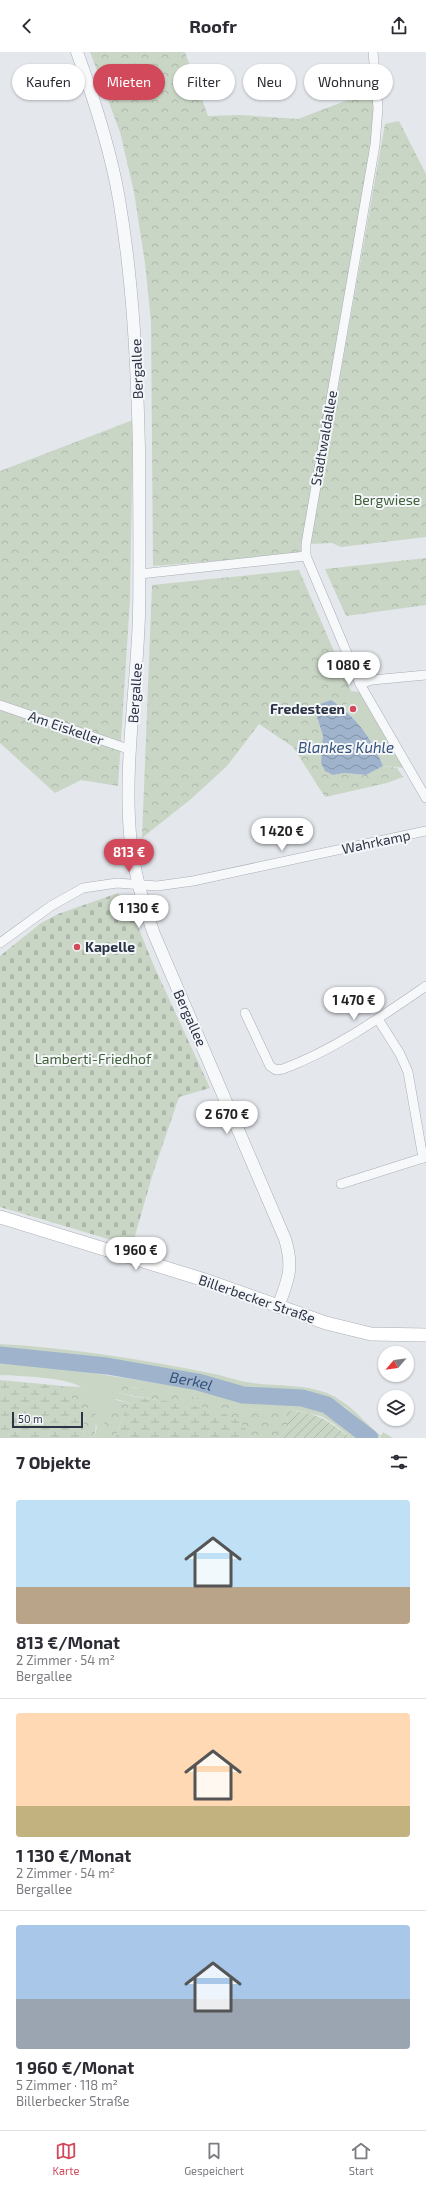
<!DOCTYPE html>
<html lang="de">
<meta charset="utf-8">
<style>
:root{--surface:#fff;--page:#f2f2f3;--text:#2b2b33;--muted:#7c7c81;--line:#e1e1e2;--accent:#d1495b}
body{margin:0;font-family:"Exo 2",sans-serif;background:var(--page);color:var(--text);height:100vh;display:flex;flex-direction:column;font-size:15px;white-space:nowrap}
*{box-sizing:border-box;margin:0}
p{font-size:13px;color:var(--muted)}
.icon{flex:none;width:22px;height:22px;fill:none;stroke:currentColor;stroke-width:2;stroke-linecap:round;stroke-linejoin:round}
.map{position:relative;height:1386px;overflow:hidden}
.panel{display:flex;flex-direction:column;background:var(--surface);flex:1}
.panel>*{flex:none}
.guide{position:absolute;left:12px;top:12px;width:402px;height:36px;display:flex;gap:8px}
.needle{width:26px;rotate:242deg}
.fabs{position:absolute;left:378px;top:1294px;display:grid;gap:8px}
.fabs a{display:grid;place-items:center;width:36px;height:36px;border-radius:50%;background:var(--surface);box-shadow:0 1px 3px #0004;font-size:20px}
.scale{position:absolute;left:12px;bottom:10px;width:71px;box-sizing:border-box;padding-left:4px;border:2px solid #2b3445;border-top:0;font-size:11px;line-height:14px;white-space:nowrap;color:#2b3445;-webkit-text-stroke:3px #f4f6f9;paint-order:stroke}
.price{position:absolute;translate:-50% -34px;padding:0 9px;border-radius:14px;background:#fff;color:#222;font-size:13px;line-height:26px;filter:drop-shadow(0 1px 2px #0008)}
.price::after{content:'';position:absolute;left:50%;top:24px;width:12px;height:9px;margin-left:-6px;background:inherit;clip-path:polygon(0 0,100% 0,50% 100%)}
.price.on{background:var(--accent);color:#fff}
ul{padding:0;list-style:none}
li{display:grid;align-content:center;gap:8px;height:212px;padding:0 16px}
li+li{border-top:1px solid var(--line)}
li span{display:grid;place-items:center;height:124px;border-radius:4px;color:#555}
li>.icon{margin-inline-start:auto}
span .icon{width:72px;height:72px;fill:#fffc;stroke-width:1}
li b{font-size:17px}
h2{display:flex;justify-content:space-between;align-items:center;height:48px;padding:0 16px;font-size:17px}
.pill{padding:0 14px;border-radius:18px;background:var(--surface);box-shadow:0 1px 3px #0004;font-size:14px;line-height:36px}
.pill.on{background:var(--accent);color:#fff}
header{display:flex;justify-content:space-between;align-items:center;height:52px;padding:0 16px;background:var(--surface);font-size:18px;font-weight:700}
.tabs{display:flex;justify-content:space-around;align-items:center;height:56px;border-top:1px solid var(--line);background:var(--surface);font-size:11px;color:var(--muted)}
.tabs a{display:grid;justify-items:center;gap:2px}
.tabs .on{color:var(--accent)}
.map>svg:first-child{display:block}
</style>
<header><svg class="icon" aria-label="back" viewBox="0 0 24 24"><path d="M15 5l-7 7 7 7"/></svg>Roofr<svg class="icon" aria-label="share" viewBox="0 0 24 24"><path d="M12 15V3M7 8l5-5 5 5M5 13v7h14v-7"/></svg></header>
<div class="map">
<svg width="426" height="1386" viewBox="0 0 426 1386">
<defs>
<pattern id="forest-crowns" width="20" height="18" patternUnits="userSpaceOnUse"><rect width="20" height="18" fill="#c9d6c5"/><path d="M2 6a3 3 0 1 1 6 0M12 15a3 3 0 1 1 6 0" fill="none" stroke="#adb8ab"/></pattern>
<pattern id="wetland-marsh" width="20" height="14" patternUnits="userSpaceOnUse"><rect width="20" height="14" fill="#c9d6c5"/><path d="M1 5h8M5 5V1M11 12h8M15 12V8" fill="none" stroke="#adb8ab"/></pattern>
<pattern id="cemetery-stones" width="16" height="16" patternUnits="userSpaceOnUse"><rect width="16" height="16" fill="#c9d6c5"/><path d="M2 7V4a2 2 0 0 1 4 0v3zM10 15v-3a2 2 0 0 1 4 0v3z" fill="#adb8ab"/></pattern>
<pattern id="garden-furrows" width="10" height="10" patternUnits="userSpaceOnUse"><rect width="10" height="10" fill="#c9d6c5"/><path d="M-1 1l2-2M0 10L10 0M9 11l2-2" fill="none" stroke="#adb8ab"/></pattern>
<pattern id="water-waves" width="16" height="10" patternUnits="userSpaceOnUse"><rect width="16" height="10" fill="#9fb4cc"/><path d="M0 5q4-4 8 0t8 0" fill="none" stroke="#8293a7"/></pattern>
</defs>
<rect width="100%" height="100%" fill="#e4e7ec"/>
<g fill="#c9d6c5">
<path d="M 351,639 L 360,640 L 405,716 L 383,714 C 375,693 361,673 345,657 Z"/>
<path d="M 0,1292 C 70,1296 141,1307 210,1321 C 222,1323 234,1328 246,1330 C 273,1335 300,1331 327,1341 C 349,1350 363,1369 381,1384 L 383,1380 L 393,1386 L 381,1386 L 345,1355 L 322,1345 L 302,1340 L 258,1339 L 193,1322 L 36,1299 L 0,1296 Z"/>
<path d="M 0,1310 L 36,1312 L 206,1339 L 245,1350 L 300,1352 L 328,1360 L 337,1366 L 358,1386 L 351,1386 L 334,1372 L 321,1364 L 298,1359 L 242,1357 L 133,1335 L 118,1341 L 137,1345 L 132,1352 L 116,1347 L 101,1386 L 94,1386 L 97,1375 L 84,1342 L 63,1341 L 63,1334 L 81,1335 C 65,1325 20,1324 0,1323 Z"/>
</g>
<g fill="url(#forest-crowns)">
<polygon points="90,0 185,0 208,64 240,63 298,67 374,38 372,92 301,502 153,514 151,270 145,211 134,140 120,80"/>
<polygon points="399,69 426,122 426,485 341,495 332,491 310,492 385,72"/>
<polygon points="133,368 130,547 118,734 81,728 55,741 0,691 0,419"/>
<polygon points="426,506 426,553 346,564 325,517"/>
<polygon points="299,518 351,639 345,657 331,648 316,662 323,684 321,711 333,723 344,721 366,723 383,714 397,716 403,725 387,731 325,745 293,695 259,672 227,714 191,747 142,786 152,533"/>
<polygon points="107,1331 205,1347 242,1357 284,1358 289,1375 278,1386 252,1386 242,1373 203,1356 118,1341 111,1339"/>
<path d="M 63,1341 C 70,1341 79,1340 85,1342 C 98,1348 97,1375 94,1386 L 83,1386 C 87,1361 81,1356 63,1341 Z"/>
<polygon points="112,1347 132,1352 125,1359 115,1386 101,1386 106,1364"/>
</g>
<g fill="url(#wetland-marsh)">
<path d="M 0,1328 L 63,1334 L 63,1341 C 83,1349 86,1366 83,1386 L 0,1386 Z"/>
<path d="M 137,1345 C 162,1349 219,1354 238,1369 C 244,1374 248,1380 252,1386 L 115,1386 L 125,1359 Z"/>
</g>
<polygon fill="url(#cemetery-stones)" points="118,841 129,852 153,912 210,1036 179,1045 153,1121 132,1194 0,1155 0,904 41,871 58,862"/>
<path fill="url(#garden-furrows)" d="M 284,1358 C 319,1361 324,1366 351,1386 L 278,1386 L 289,1375 Z"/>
<path fill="url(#water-waves)" d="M 331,648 C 355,663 373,688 383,714 L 366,723 L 344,721 L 333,723 L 325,719 L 321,711 L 323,684 L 316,662 L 320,652 Z"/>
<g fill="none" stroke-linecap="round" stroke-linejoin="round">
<path stroke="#9fb4cc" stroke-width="17" id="s1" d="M 0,1303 L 107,1314 L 198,1330 L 243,1343 L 302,1346 L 327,1353 L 370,1386"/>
<defs>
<g id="minor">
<polyline points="373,0 378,56 375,93 306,492 306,504 360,632 426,746"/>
<polyline points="140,522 306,504"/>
<polyline points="360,632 372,628 426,623"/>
<polyline points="0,653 131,698"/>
<polyline points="0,891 51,854 83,836 117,831 157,834 193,829 426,779"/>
<path d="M 245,961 L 270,1014 L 276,1018 L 283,1017 C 334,998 381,965 426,934"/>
<polyline points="378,967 400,1002 408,1020 423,1106"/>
<polyline points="341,1132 426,1105"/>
</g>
<path id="tertiary" d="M 77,0 C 93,44 111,100 119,147 C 133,229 137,313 139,397 C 139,452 140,507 139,563 C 137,635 124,710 130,782 C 133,817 142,849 154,882 L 285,1187 C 294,1216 288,1228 278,1255"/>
<polyline id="secondary" points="0,1165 208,1229 326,1271 371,1282 426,1283"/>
</defs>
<use href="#minor" stroke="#a9aeb7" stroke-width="10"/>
<use href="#tertiary" stroke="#a9aeb7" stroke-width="13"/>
<use href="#secondary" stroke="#a9aeb7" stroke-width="14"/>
<use href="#minor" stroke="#f7f8fa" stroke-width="9"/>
<use href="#tertiary" stroke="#f7f8fa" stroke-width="12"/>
<use href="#secondary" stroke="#fff" stroke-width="13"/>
</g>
<g fill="#d1495b" stroke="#f4f6f9" stroke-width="1.5">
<circle cx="353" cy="657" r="4"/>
<circle cx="77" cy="895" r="4"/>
</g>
<g text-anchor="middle" stroke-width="4" stroke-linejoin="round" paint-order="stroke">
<g font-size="14" fill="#2b3445" stroke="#f4f6f9">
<text transform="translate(137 317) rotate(-92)" y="5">Bergallee</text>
<text transform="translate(324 386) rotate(-80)" y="5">Stadtwaldallee</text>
<text transform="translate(135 641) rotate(-86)" y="5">Bergallee</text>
<text transform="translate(66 676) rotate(19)" y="5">Am Eiskeller</text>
<text transform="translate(376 790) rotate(-12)" y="5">Wahrkamp</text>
<text transform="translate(190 966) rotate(66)" y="5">Bergallee</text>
<text transform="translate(257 1247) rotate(19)" y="5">Billerbecker Straße</text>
</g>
<g font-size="14" fill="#3f6138" stroke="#f4f6f9">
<text x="387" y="453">Bergwiese</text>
<text x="93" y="1012">Lamberti-Friedhof</text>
</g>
<g font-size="14" font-weight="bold" fill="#2b3445" stroke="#f4f6f9" text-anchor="end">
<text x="345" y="662">Fredesteen</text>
<text x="85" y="900" text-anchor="start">Kapelle</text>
</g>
<g font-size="15" font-style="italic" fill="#34527a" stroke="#f4f6f9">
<text x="346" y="701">Blankes Kuhle</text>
<text dy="5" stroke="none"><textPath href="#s1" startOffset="193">Berkel</textPath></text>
</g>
</g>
</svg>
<div class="fabs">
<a><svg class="needle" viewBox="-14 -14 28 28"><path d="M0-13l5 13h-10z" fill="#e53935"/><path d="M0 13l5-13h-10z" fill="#7c7c81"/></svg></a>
<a><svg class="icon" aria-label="layers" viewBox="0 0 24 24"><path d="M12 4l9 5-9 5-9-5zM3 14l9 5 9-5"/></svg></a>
</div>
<div class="scale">50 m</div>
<b class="price" style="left:349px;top:634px">1 080 €</b>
<b class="price" style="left:282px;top:800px">1 420 €</b>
<b class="price on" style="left:129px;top:821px">813 €</b>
<b class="price" style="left:139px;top:877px">1 130 €</b>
<b class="price" style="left:354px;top:969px">1 470 €</b>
<b class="price" style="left:227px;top:1083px">2 670 €</b>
<b class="price" style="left:136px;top:1219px">1 960 €</b>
<div class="guide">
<a class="pill">Kaufen</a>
<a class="pill on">Mieten</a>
<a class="pill">Filter</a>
<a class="pill">Neu</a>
<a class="pill">Wohnung</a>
</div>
</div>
<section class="panel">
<h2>7 Objekte<svg class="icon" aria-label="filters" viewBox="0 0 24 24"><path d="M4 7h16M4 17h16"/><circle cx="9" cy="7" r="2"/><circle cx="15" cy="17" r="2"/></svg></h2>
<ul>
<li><span style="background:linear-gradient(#bfe0f5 70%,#b9a48a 0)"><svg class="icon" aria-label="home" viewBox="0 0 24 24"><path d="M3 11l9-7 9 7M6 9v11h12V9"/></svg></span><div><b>813 €/Monat</b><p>2 Zimmer · 54 m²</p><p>Bergallee</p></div></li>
<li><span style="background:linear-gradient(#ffd9b3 75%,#c2b280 0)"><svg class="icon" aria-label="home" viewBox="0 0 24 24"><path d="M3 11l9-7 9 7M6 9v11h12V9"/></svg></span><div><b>1 130 €/Monat</b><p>2 Zimmer · 54 m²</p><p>Bergallee</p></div></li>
<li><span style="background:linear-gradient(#a9c7e8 60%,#9aa5b1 0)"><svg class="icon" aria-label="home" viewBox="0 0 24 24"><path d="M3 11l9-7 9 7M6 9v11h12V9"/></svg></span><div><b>1 960 €/Monat</b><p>5 Zimmer · 118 m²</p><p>Billerbecker Straße</p></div></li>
</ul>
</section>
<nav class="tabs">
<a class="on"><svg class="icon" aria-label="map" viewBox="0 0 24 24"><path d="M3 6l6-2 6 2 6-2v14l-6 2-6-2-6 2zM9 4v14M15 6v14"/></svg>Karte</a>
<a><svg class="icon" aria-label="saved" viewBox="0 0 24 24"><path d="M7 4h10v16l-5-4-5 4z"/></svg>Gespeichert</a>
<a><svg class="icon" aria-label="home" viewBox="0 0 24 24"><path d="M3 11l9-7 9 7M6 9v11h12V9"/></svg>Start</a>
</nav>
